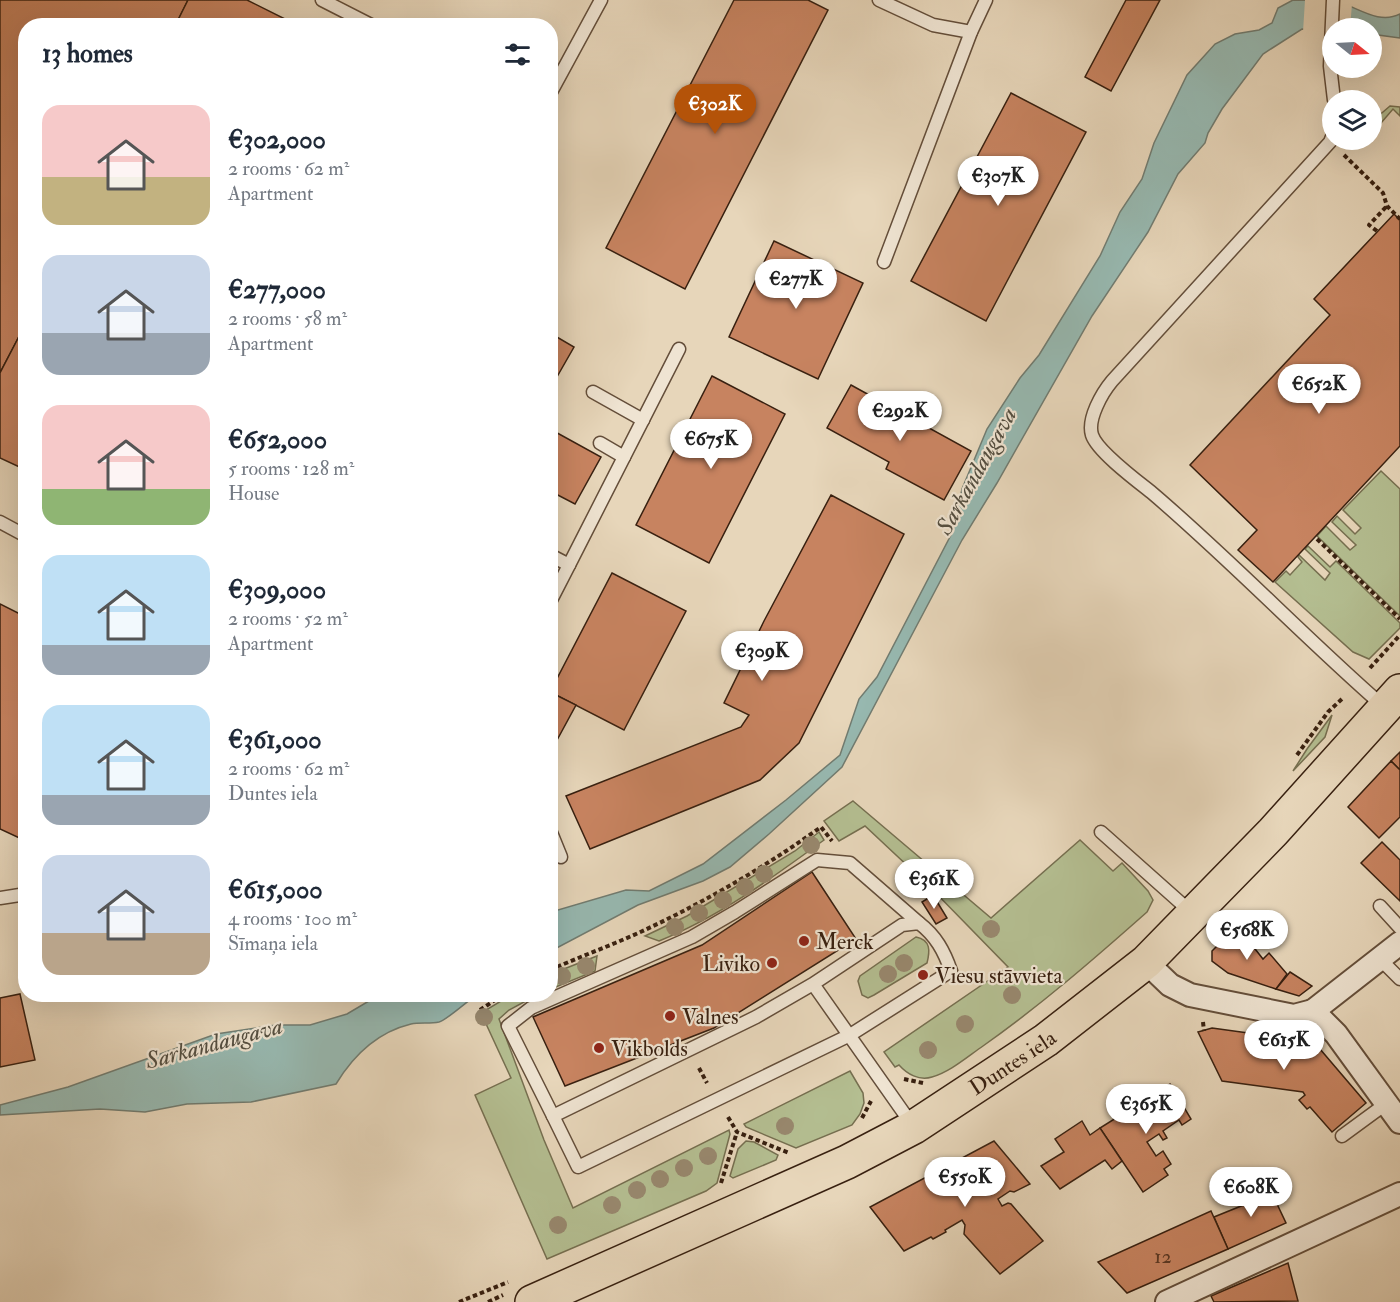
<!DOCTYPE html>
<meta charset="utf-8">
<style>
:root{--surface:#fff;--page:#f2f2f3;--text:#1f2937;--muted:#747a83;--accent:#b45309}
body{margin:0;font-family:"IM FELL Double Pica",serif;background:var(--page);color:var(--text);height:100vh;display:flex;flex-direction:column;font-size:22px;white-space:nowrap}
*{box-sizing:border-box;margin:0}
p{font-size:20px;color:var(--muted)}
.icon{flex:none;width:33px;height:33px;fill:none;stroke:currentColor;stroke-width:2;stroke-linecap:round;stroke-linejoin:round}
.map{position:relative;flex:1;overflow:hidden}
.details{position:absolute;left:18px;top:18px;width:540px;height:984px;display:flex;flex-direction:column;background:var(--surface);border-radius:24px;box-shadow:0 6px 24px #0002}
.details>*{flex:none}
.needle{width:39px;rotate:108deg}
.fabs{position:absolute;left:1322px;top:18px;display:grid;gap:12px}
.fabs a{display:grid;place-items:center;width:60px;height:60px;border-radius:50%;background:var(--surface);box-shadow:0 6px 24px #0002;font-size:30px}
.price{position:absolute;translate:-50% -51px;padding:0 14px;border-radius:21px;background:#fff;color:#222;font-size:20px;line-height:39px;filter:drop-shadow(0 2px 3px #0008)}
.price::after{content:'';position:absolute;left:50%;top:36px;width:18px;height:14px;margin-left:-9px;background:inherit;clip-path:polygon(0 0,100% 0,50% 100%)}
.price.active{background:var(--accent);color:#fff}
ul{padding:0;list-style:none}
li{display:flex;align-items:center;gap:18px;height:150px;padding:0 24px}
li span{display:grid;place-items:center;flex:none;width:168px;height:120px;border-radius:18px;color:#555}
li>.icon{margin-inline-start:auto}
span .icon{width:72px;height:72px;fill:#fffc;stroke-width:1}
li b{font-size:26px}
h2{display:flex;justify-content:space-between;align-items:center;height:72px;padding:0 24px;font-size:26px}
.map>svg:first-child{display:block}
</style>
<div class="map">
<svg width="1400" height="1302" viewBox="0 0 1400 1302">
<rect width="100%" height="100%" fill="#e7d6ba"/>
<filter id="stains"><feTurbulence type="fractalNoise" baseFrequency=".00333" numOctaves="4"/><feColorMatrix values="0 0 0 0 .2 0 0 0 0 .09 0 0 0 0 .02 0 0 0 .5 -.17"/></filter>
<radialGradient id="worn" r=".72"><stop offset=".6" stop-color="#630" stop-opacity="0"/><stop offset="1" stop-color="#630" stop-opacity=".3"/></radialGradient>
<g fill="#b4be91" stroke="#766f50" stroke-width="1.5">
<polygon points="1390,106 1400,107 1400,116 1393,109 1381,123 1376,123 1376,118"/>
<polygon points="1381,471 1400,489 1400,616 1317,536 1326,526 1350,550 1356,545 1332,522 1337,516 1355,534 1361,528 1343,510"/>
<polygon points="1308,546 1330,567 1336,561 1400,623 1400,628 1369,659 1353,652 1275,582 1286,571 1290,575 1302,562 1298,557 1299,555 1325,580 1330,573 1305,549"/>
<polygon points="1332,715 1325,737 1293,771 1307,749"/>
<path d="M 853,801 L 991,918 L 1080,840 L 1113,871 L 1122,863 L 1148,891 L 1153,900 L 1147,912 C 1094,959 1041,1005 983,1046 C 967,1057 950,1072 932,1077 C 919,1081 907,1074 899,1065 L 895,1067 L 884,1052 L 1008,967 L 928,885 L 865,826 L 839,841 L 824,821 Z"/>
<path d="M 819,832 L 824,840 C 772,878 719,917 659,941 L 645,936 L 687,916 L 795,851 Z"/>
<path d="M 916,937 C 931,940 930,951 927,963 L 874,995 L 868,998 L 862,995 L 858,981 L 860,976 Z"/>
<polygon points="597,956 595,971 551,989 551,974"/>
<polygon points="511,995 537,995 509,1010 499,1019 544,1140 573,1208 729,1130 730,1134 717,1183 706,1191 547,1259 475,1095 511,1078 481,1013"/>
<polygon points="850,1071 863,1093 864,1103 860,1114 852,1125 796,1148 746,1127 744,1124"/>
<polygon points="746,1141 754,1142 778,1155 776,1160 733,1178 730,1176 738,1149"/>
</g>
<g fill="#97b9b1" stroke="#717c71" stroke-width="1.5">
<path d="M 1293,0 C 1306,0 1324,0 1336,1 C 1358,7 1378,25 1400,14 L 1400,38 L 1371,34 L 1371,28 L 1332,28 L 1332,31 L 1302,29 L 1263,54 L 1222,109 L 1208,133 L 1205,143 L 1178,174 L 1148,232 L 1092,316 L 997,483 L 962,540 L 842,767 L 769,834 L 730,867 L 703,881 L 638,905 L 551,951 L 551,912 L 626,890 L 649,891 L 703,864 L 786,800 L 840,755 L 859,699 L 877,677 L 953,531 L 962,489 L 987,429 L 1020,378 L 1039,355 L 1100,256 L 1120,212 L 1142,179 L 1154,143 L 1187,75 L 1215,44 L 1235,34 L 1259,30 L 1272,23 L 1278,8 Z"/>
<path d="M 379,995 L 477,995 C 468,1000 447,1020 439,1022 C 430,1024 420,1022 411,1024 C 378,1032 353,1056 336,1084 L 251,1102 L 187,1104 L 145,1112 L 100,1109 L 0,1115 L 0,1105 L 68,1087 L 216,1034 L 276,1025 L 310,1025 L 347,1014 Z"/>
</g>
<polygon fill="#e7d6ba" points="1305,0 1342,0 1352,4 1350,28 1332,28 1332,34 1303,32"/>
<g fill="#c78360" stroke="#382010" stroke-width="1.5">
<polygon points="0,0 188,0 175,26 26,26 26,323 0,373"/>
<polygon points="188,0 247,0 299,26 175,26"/>
<polygon points="734,0 808,0 828,10 685,289 606,248"/>
<polygon points="1126,0 1160,0 1111,91 1085,77"/>
<polygon points="1011,93 1086,132 986,321 911,281"/>
<polygon points="1394,214 1400,220 1400,446 1273,582 1238,550 1257,530 1190,465 1330,315 1314,299"/>
<polygon points="774,241 863,283 818,379 729,337"/>
<polygon points="26,323 26,470 0,458 0,373"/>
<polygon points="550,333 574,347 550,389"/>
<polygon points="712,376 785,414 709,563 636,525"/>
<polygon points="851,385 971,451 944,500 886,469 889,462 827,428"/>
<polygon points="550,429 601,457 575,504 550,491"/>
<polygon points="831,495 904,534 799,743 760,780 590,849 566,796 741,727 749,715 724,703 764,621"/>
<polygon points="612,573 686,611 624,730 550,692"/>
<polygon points="0,604 26,617 26,841 0,829"/>
<polygon points="550,692 576,705 550,753"/>
<polygon points="1400,752 1400,770 1391,761"/>
<polygon points="1391,761 1400,770 1400,817 1379,838 1348,807"/>
<polygon points="1382,842 1400,860 1400,901 1361,863"/>
<polygon points="812,872 856,939 714,1028 565,1086 533,1017 702,945"/>
<polygon points="933,895 947,918 936,924 922,902"/>
<polygon points="1237,926 1263,959 1269,953 1287,974 1276,989 1228,973 1212,961 1212,951"/>
<polygon points="1290,972 1312,986 1299,996 1276,989"/>
<polygon points="20,994 35,1060 0,1067 0,998"/>
<polygon points="1212,1028 1314,1042 1366,1103 1332,1132 1310,1107 1307,1109 1299,1100 1305,1095 1303,1092 1222,1081 1198,1032"/>
<polygon points="1170,1084 1191,1119 1182,1125 1179,1120 1163,1131 1167,1138 1163,1140 1159,1134 1147,1142 1156,1156 1163,1151 1171,1164 1164,1169 1168,1175 1143,1192 1100,1128"/>
<polygon points="1082,1121 1090,1135 1100,1128 1122,1161 1112,1169 1105,1160 1060,1189 1041,1166 1064,1152 1055,1139"/>
<polygon points="994,1141 1030,1184 1014,1192 1010,1191 998,1199 1002,1206 1008,1203 1011,1204 1043,1241 1000,1274 964,1234 965,1225 962,1220 945,1230 946,1232 933,1239 931,1237 904,1251 870,1207"/>
<polygon points="1267,1183 1286,1223 1228,1249 1214,1217 1251,1202 1246,1192"/>
<polygon points="1211,1211 1228,1249 1127,1293 1098,1262"/>
<polygon points="1288,1263 1298,1301 1214,1302 1211,1296"/>
</g>
<g fill="none" stroke-linecap="round" stroke-linejoin="round">
<defs>
<g id="service">
<polyline points="322,0 373,26"/>
<polyline points="879,0 933,25 971,32"/>
<polyline points="1333,0 1330,66 1334,100"/>
<polyline points="550,94 601,0"/>
<path d="M 1332,137 L 1330,142 L 1112,381 C 1102,393 1087,419 1092,435 C 1097,451 1137,481 1151,492 C 1231,560 1304,637 1383,706"/>
<polyline points="884,262 971,32 986,0"/>
<polyline points="593,392 643,420"/>
<polyline points="600,443 624,457"/>
<polyline points="0,522 26,536"/>
<polyline points="550,555 569,565 679,349"/>
<polyline points="550,602 569,565"/>
<polyline points="550,830 561,857"/>
<polyline points="1101,832 1192,913"/>
<polyline points="0,898 26,894"/>
<polyline points="1380,906 1400,928"/>
<polyline points="1380,959 1400,979"/>
<path d="M 813,984 L 756,1017 L 553,1116 L 578,1167 L 850,1035 L 951,971 C 944,951 936,936 919,923 L 902,925 L 813,984 L 913,1126"/>
<polyline points="553,1116 508,1026 531,1008 692,937 735,912 817,860 850,863 919,923"/>
<polyline points="1342,1136 1387,1103"/>
</g>
<g id="minor">
<polyline points="1146,962 1170,985 1190,995 1294,1016 1313,1011 1336,1034 1400,1122"/>
<polyline points="1313,1011 1400,943"/>
<polyline points="1167,1302 1400,1194"/>
</g>
<g id="primary">
<path id="s1" d="M 532,1302 L 847,1162 L 914,1127 L 1046,1040 L 1146,962 L 1273,832 L 1400,691"/>
</g>
</defs>
<use href="#service" stroke="#644e3a" stroke-width="15"/>
<use href="#minor" stroke="#644e3a" stroke-width="26"/>
<use href="#primary" stroke="#382010" stroke-width="36"/>
<g stroke="#382010" stroke-width="4" stroke-dasharray="4.5 3" stroke-linecap="butt">
<polyline points="1344,155 1383,193 1387,206 1400,219"/>
<polyline points="1377,231 1369,225 1387,206"/>
<polyline points="1317,539 1400,619"/>
<polyline points="1370,668 1400,635"/>
<polyline points="1297,755 1328,712 1343,698"/>
<path d="M 550,970 C 584,955 618,943 651,927 C 710,899 768,865 821,827 L 832,841"/>
<polyline points="480,1010 504,994"/>
<polyline points="1203,1022 1204,1031"/>
<polyline points="699,1068 707,1083"/>
<polyline points="904,1079 923,1083"/>
<polyline points="728,1117 737,1132 789,1153"/>
<polyline points="862,1118 871,1101"/>
<polyline points="721,1183 737,1132"/>
<polyline points="459,1302 508,1282"/>
<polyline points="488,1302 503,1295"/>
</g>
<use href="#service" stroke="#efe4d2" stroke-width="12"/>
<use href="#minor" stroke="#efe4d2" stroke-width="22"/>
<use href="#primary" stroke="#e7d6ba" stroke-width="33"/>
</g>
<g fill="#98886e">
<circle cx="811" cy="845" r="9"/>
<circle cx="764" cy="874" r="9"/>
<circle cx="745" cy="887" r="9"/>
<circle cx="723" cy="900" r="9"/>
<circle cx="699" cy="913" r="9"/>
<circle cx="675" cy="927" r="9"/>
<circle cx="991" cy="929" r="9"/>
<circle cx="904" cy="963" r="9"/>
<circle cx="586" cy="966" r="9"/>
<circle cx="888" cy="974" r="9"/>
<circle cx="562" cy="976" r="9"/>
<circle cx="1012" cy="995" r="9"/>
<circle cx="484" cy="1017" r="9"/>
<circle cx="965" cy="1024" r="9"/>
<circle cx="928" cy="1050" r="9"/>
<circle cx="785" cy="1126" r="9"/>
<circle cx="708" cy="1156" r="9"/>
<circle cx="684" cy="1168" r="9"/>
<circle cx="660" cy="1179" r="9"/>
<circle cx="637" cy="1190" r="9"/>
<circle cx="612" cy="1205" r="9"/>
<circle cx="558" cy="1225" r="9"/>
</g>
<g fill="#8f2418" stroke="#efe4d2" stroke-width="2">
<circle cx="804" cy="941" r="6"/>
<circle cx="772" cy="963" r="6"/>
<circle cx="923" cy="975" r="6"/>
<circle cx="670" cy="1016" r="6"/>
<circle cx="599" cy="1048" r="6"/>
</g>
<g text-anchor="middle" stroke-width="4.5" stroke-linejoin="round" paint-order="stroke">
<g font-size="20" fill="#5c3924">
<text x="1163" y="1263">12</text>
</g>
<g font-size="22" fill="#382010" stroke="#efe4d2" text-anchor="start">
<text x="816" y="949">Merck</text>
<text x="760" y="971" text-anchor="end">Liviko</text>
<text x="935" y="983">Viesu stāvvieta</text>
<text x="682" y="1024">Valnes</text>
<text x="611" y="1056">Vikbolds</text>
</g>
<g font-size="22" fill="#382010" stroke="#efe4d2">
<text dy="8" stroke="none"><textPath href="#s1" startOffset="538">Duntes iela</textPath></text>
</g>
<g font-size="24" font-style="italic" fill="#544e40" stroke="#efe4d2">
<text transform="translate(976 471) rotate(-61)" y="8">Sarkandaugava</text>
<text transform="translate(214 1043) rotate(-15)" y="8">Sarkandaugava</text>
</g>
</g>
<rect width="100%" height="100%" filter="url(#stains)"/>
<rect width="100%" height="100%" fill="url(#worn)"/>
</svg>
<div class="fabs">
<a><svg class="needle" viewBox="-14 -14 28 28"><path d="M0-13l5 13h-10z" fill="#e53935"/><path d="M0 13l5-13h-10z" fill="#747a83"/></svg></a>
<a><svg class="icon" aria-label="layers" viewBox="0 0 24 24"><path d="M12 4l9 5-9 5-9-5zM3 14l9 5 9-5"/></svg></a>
</div>
<b class="price active" style="left:715px;top:135px">€302K</b>
<b class="price" style="left:998px;top:207px">€307K</b>
<b class="price" style="left:796px;top:310px">€277K</b>
<b class="price" style="left:1319px;top:415px">€652K</b>
<b class="price" style="left:900px;top:442px">€292K</b>
<b class="price" style="left:711px;top:470px">€675K</b>
<b class="price" style="left:762px;top:682px">€309K</b>
<b class="price" style="left:934px;top:910px">€361K</b>
<b class="price" style="left:1247px;top:961px">€568K</b>
<b class="price" style="left:1284px;top:1071px">€615K</b>
<b class="price" style="left:1146px;top:1135px">€365K</b>
<b class="price" style="left:965px;top:1208px">€550K</b>
<b class="price" style="left:1251px;top:1218px">€608K</b>
<section class="details">
<h2>13 homes<svg class="icon" aria-label="filters" viewBox="0 0 24 24"><path d="M4 7h16M4 17h16"/><circle cx="9" cy="7" r="2"/><circle cx="15" cy="17" r="2"/></svg></h2>
<ul>
<li><span style="background:linear-gradient(#f6c9c9 60%,#c2b280 0)"><svg class="icon" aria-label="home" viewBox="0 0 24 24"><path d="M3 11l9-7 9 7M6 9v11h12V9"/></svg></span><div><b>€302,000</b><p>2 rooms · 62 m²</p><p>Apartment</p></div></li>
<li><span style="background:linear-gradient(#c9d6e8 65%,#9aa5b1 0)"><svg class="icon" aria-label="home" viewBox="0 0 24 24"><path d="M3 11l9-7 9 7M6 9v11h12V9"/></svg></span><div><b>€277,000</b><p>2 rooms · 58 m²</p><p>Apartment</p></div></li>
<li><span style="background:linear-gradient(#f6c9c9 70%,#8fb573 0)"><svg class="icon" aria-label="home" viewBox="0 0 24 24"><path d="M3 11l9-7 9 7M6 9v11h12V9"/></svg></span><div><b>€652,000</b><p>5 rooms · 128 m²</p><p>House</p></div></li>
<li><span style="background:linear-gradient(#bfe0f5 75%,#9aa5b1 0)"><svg class="icon" aria-label="home" viewBox="0 0 24 24"><path d="M3 11l9-7 9 7M6 9v11h12V9"/></svg></span><div><b>€309,000</b><p>2 rooms · 52 m²</p><p>Apartment</p></div></li>
<li><span style="background:linear-gradient(#bfe0f5 75%,#9aa5b1 0)"><svg class="icon" aria-label="home" viewBox="0 0 24 24"><path d="M3 11l9-7 9 7M6 9v11h12V9"/></svg></span><div><b>€361,000</b><p>2 rooms · 62 m²</p><p>Duntes iela</p></div></li>
<li><span style="background:linear-gradient(#c9d6e8 65%,#b9a48a 0)"><svg class="icon" aria-label="home" viewBox="0 0 24 24"><path d="M3 11l9-7 9 7M6 9v11h12V9"/></svg></span><div><b>€615,000</b><p>4 rooms · 100 m²</p><p>Sīmaņa iela</p></div></li>
</ul>
</section>
</div>
